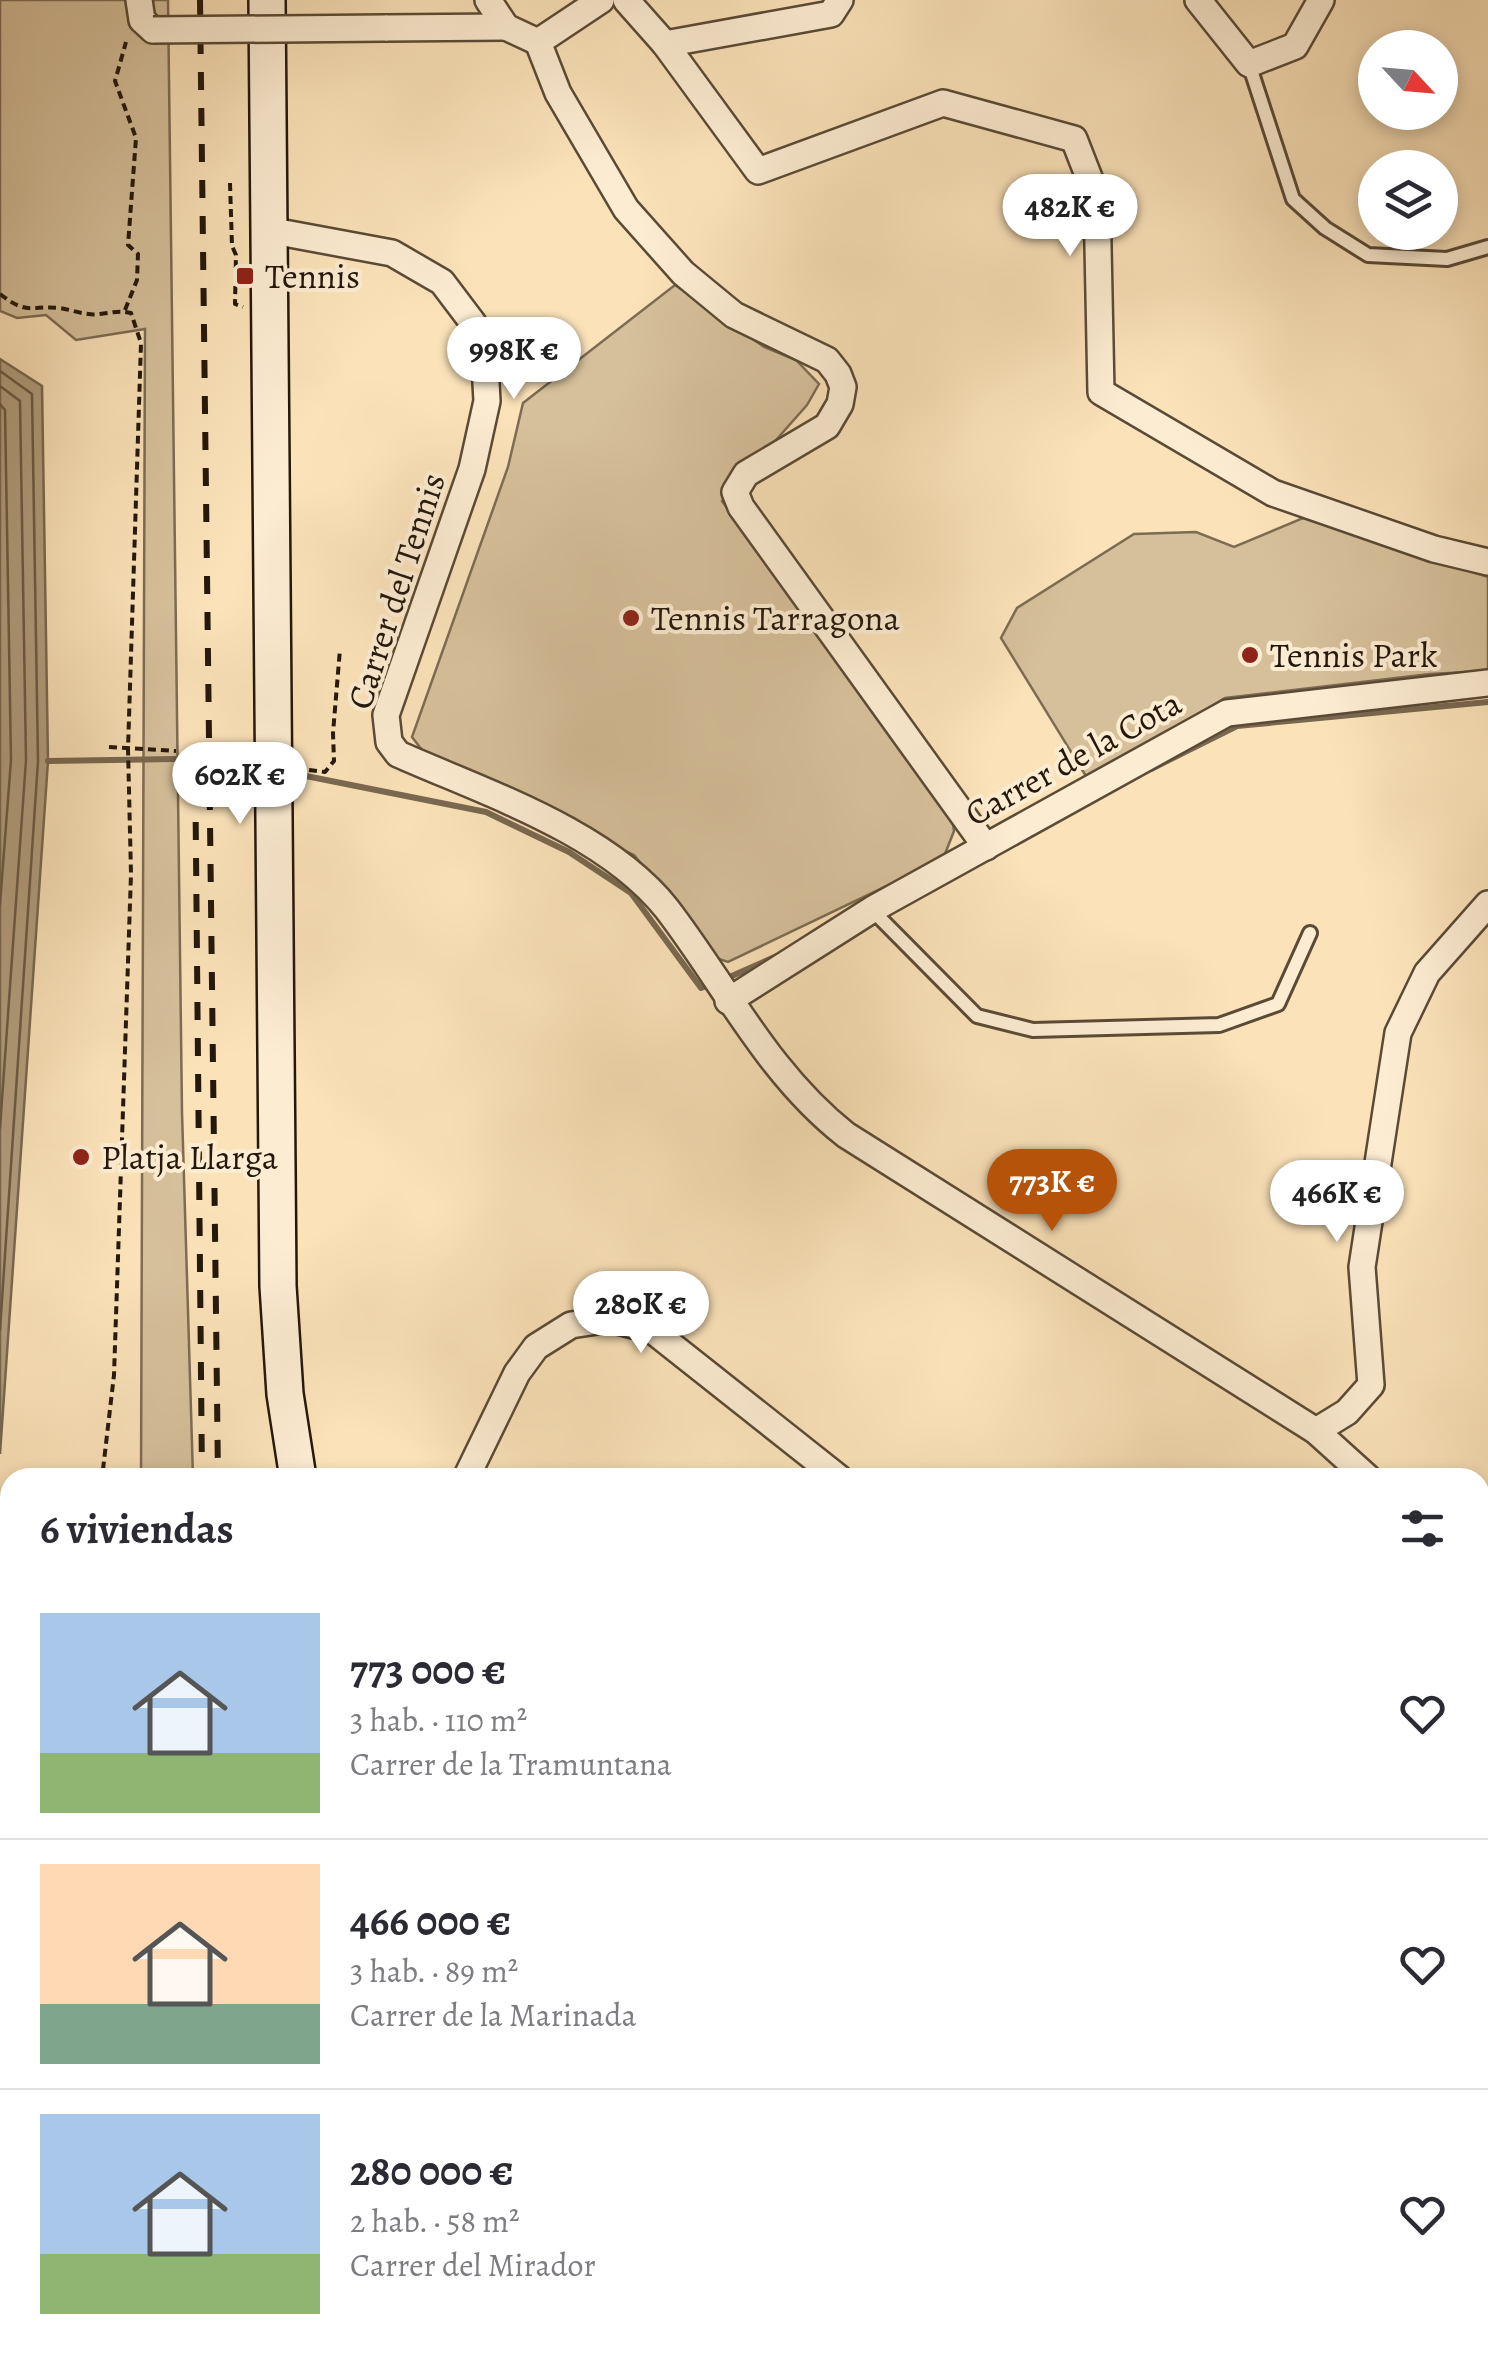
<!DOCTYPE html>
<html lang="es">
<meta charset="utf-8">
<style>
:root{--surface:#fff;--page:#f7f7f7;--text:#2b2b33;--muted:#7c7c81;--line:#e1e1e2;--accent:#b45309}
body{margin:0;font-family:Alegreya,serif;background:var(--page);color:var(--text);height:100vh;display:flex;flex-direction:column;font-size:38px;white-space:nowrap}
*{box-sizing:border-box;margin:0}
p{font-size:32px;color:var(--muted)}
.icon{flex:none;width:55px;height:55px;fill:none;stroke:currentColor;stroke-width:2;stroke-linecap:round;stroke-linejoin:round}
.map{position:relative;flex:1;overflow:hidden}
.panel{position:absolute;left:0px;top:1468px;width:1490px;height:892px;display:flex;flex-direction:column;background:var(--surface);border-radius:30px 30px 0 0;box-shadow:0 5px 15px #0003}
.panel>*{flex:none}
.needle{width:65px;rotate:116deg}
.tools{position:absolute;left:1358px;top:30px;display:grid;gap:20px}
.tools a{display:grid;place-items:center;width:100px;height:100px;border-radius:50%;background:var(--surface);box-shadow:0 5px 15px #0003;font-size:50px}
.price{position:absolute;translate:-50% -85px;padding:0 22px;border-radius:35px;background:#fff;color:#222;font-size:32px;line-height:65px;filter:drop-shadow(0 2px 5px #0008)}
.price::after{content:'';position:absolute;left:50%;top:60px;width:30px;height:22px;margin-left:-15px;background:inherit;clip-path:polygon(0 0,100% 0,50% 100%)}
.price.active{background:var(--accent);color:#fff}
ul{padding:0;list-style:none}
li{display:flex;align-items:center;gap:30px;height:250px;padding:0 40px}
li+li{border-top:2px solid var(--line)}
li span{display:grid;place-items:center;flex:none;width:280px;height:200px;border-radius:0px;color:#555}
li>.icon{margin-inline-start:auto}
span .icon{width:120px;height:120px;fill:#fffc;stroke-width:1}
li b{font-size:42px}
h2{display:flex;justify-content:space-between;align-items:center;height:120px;padding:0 40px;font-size:42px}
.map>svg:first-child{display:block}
</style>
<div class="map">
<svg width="1488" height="2359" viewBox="0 0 1488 2359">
<rect width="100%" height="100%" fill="#fbe2b9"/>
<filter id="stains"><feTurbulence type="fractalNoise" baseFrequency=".002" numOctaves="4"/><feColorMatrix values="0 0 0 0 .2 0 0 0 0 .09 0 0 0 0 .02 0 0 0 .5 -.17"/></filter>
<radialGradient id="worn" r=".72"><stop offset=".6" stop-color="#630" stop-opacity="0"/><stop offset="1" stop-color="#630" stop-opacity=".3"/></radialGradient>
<g fill="#d6c09b" stroke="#7d6c53" stroke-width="2.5">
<polygon points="0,0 168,0 182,1112 193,1477 141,1477 145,329 76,340 46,315 17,318 0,311"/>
<polygon points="675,285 764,347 796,360 819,384 807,405 722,501 952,817 954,831 943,859 728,962 719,959 634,855 429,759 412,737 508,467 523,403"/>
<polygon points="1303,518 1488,577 1488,671 1430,674 1225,698 1089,781 1001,638 1017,608 1134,534 1196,532 1234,547"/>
</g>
<polygon fill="#b29d7e" stroke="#796850" stroke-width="2.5" points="0,359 42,386 48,761 0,1454"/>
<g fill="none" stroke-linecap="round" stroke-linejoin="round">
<g stroke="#6b5a44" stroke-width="2.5">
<polyline points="0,371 32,394 38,761 0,1330"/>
<polyline points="0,386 20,401 26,760 0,1128"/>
<polyline points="0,404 5,410 11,760 0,904"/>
</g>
<g stroke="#796850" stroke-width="6">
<polyline points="48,761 175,759"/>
<polyline points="1151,769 1237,726 1488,702"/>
<polyline points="306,776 486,812 569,852 631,893 701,988 713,983"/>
<polyline points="725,979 777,956"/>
</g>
<defs>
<g id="lane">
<polyline points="1249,64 1293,199 1325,228 1368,255 1447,259 1488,247"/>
<polyline points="872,910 977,1016 1033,1030 1219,1025 1278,1004 1310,933"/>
</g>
<g id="street">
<polyline points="139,0 142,20 153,30"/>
<polyline points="488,0 506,27 538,42 558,93 626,209 683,273 734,315 827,360 838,374 843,387 840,404 827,426 746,474 735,492 741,507 986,847"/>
<polyline points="626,0 665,44 758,171 943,103 1074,139 1097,198 1101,392 1273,493 1434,549 1488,562"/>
<polyline points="1198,0 1249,64 1295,46 1321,0"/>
<polyline points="385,28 506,27"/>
<polyline points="538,42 601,0"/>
<polyline points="665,44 831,14 840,0"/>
<path d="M 268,230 L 392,253 L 442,282 L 473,323 L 485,365 L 487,401 L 472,469 L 386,715 L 389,742 L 398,754 C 486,793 606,832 667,909 C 726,986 768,1074 846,1135 L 1316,1431 L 1368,1478"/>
<polyline points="728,1001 873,909 1227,713 1488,683"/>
<polyline points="1316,1431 1347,1412 1371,1385 1362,1267 1398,1033 1427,973 1488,904"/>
<polyline points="466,1478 517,1373 536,1347 571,1325 610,1319 652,1330 839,1478"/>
<polyline points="1480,1504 1488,1502"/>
<polyline points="569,2350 576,2359"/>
<polyline points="1321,2350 1353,2359"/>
<polyline points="157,2359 157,2350"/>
<polyline points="1207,2359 1225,2350"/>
</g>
<g id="secondary">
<polyline points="267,0 278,1286 285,1394 298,1478"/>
<polyline points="550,2350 551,2359"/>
</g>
</defs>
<use href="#lane" stroke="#5a4a36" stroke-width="18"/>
<use href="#street" stroke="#5a4a36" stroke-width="30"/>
<use href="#secondary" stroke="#24180b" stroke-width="40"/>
<g stroke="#24180b" stroke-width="4" stroke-dasharray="8 5" stroke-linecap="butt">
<polyline points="230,183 232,246 236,255 235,304 243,307"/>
<path d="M 0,294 C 28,316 31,305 60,308 C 73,310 86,316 100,314 C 112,313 118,310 131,313 L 141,343 L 128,749 L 131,874 L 114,1375 L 102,1478"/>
<polyline points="125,310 137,280 138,254 128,245 136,138 115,81 126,42"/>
<polyline points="109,747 176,751"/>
<polyline points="309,770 325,772 334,761 333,733 340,649"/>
<polyline points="0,2147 10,2092"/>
<polyline points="892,2359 902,2350"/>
</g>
<use href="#lane" stroke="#fcecd2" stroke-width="12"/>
<use href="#street" stroke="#fcecd2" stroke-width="25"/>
<use href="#secondary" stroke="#fcecd2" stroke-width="35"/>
<g stroke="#24180b" stroke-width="6" stroke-dasharray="18 18" stroke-linecap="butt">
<polyline points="200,0 218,1478"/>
<polyline points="195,750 202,1478"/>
<polyline points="192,2359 193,2350"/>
<polyline points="207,2359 208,2350"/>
</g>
<defs>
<polyline id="street-bridge" points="153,30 385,28"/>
</defs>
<use href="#street-bridge" stroke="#5a4a36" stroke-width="30" stroke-linecap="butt"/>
<use href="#street-bridge" stroke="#fcecd2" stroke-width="25"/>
</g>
<g fill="#8f2418" stroke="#fcecd2" stroke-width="4">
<rect x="235" y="266" width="20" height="20" rx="5"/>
<circle cx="631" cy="618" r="10"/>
<circle cx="1250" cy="655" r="10"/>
<circle cx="81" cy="1157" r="10"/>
</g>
<g text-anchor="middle" stroke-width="8" stroke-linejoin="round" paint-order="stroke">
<g font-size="35" fill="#24180b" stroke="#fcecd2" text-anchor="start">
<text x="265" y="288">Tennis</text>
<text x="651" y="630">Tennis Tarragona</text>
<text x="1270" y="667">Tennis Park</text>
<text x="101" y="1169">Platja Llarga</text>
</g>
<g font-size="35" fill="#24180b" stroke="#fcecd2">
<text transform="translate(396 591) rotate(-72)" y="12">Carrer del Tennis</text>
<text transform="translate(1073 758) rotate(-29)" y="12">Carrer de la Cota</text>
</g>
</g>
<rect width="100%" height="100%" filter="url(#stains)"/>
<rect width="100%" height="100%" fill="url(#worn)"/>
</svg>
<div class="tools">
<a><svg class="needle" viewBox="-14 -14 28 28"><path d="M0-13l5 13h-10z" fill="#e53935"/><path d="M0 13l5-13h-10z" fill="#7c7c81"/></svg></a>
<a><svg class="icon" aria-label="layers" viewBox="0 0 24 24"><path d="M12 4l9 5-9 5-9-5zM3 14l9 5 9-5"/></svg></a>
</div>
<b class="price" style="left:1070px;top:259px">482K €</b>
<b class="price" style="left:514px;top:402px">998K €</b>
<b class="price" style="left:240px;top:827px">602K €</b>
<b class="price active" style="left:1052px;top:1234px">773K €</b>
<b class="price" style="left:1337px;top:1245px">466K €</b>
<b class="price" style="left:641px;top:1356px">280K €</b>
<section class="panel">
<h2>6 viviendas<svg class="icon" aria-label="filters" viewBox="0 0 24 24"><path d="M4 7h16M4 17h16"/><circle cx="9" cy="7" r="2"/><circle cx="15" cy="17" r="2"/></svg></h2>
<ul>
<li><span style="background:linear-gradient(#a9c7e8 70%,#8fb573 0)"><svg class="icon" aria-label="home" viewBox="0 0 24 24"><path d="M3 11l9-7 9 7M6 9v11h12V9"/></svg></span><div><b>773 000 €</b><p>3 hab. · 110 m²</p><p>Carrer de la Tramuntana</p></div><svg class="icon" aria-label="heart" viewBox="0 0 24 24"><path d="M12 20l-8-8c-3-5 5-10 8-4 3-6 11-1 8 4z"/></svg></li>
<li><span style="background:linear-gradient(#ffd9b3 70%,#7fa58c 0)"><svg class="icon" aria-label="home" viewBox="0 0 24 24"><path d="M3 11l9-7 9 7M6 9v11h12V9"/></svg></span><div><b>466 000 €</b><p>3 hab. · 89 m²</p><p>Carrer de la Marinada</p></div><svg class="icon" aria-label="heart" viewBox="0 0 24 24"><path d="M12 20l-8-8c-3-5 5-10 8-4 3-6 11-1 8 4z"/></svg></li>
<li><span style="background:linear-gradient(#a9c7e8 70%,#8fb573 0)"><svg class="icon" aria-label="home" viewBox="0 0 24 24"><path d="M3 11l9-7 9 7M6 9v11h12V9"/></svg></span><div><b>280 000 €</b><p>2 hab. · 58 m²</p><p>Carrer del Mirador</p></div><svg class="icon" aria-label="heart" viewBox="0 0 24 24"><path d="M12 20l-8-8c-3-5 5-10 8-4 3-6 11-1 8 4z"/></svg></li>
</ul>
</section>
</div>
